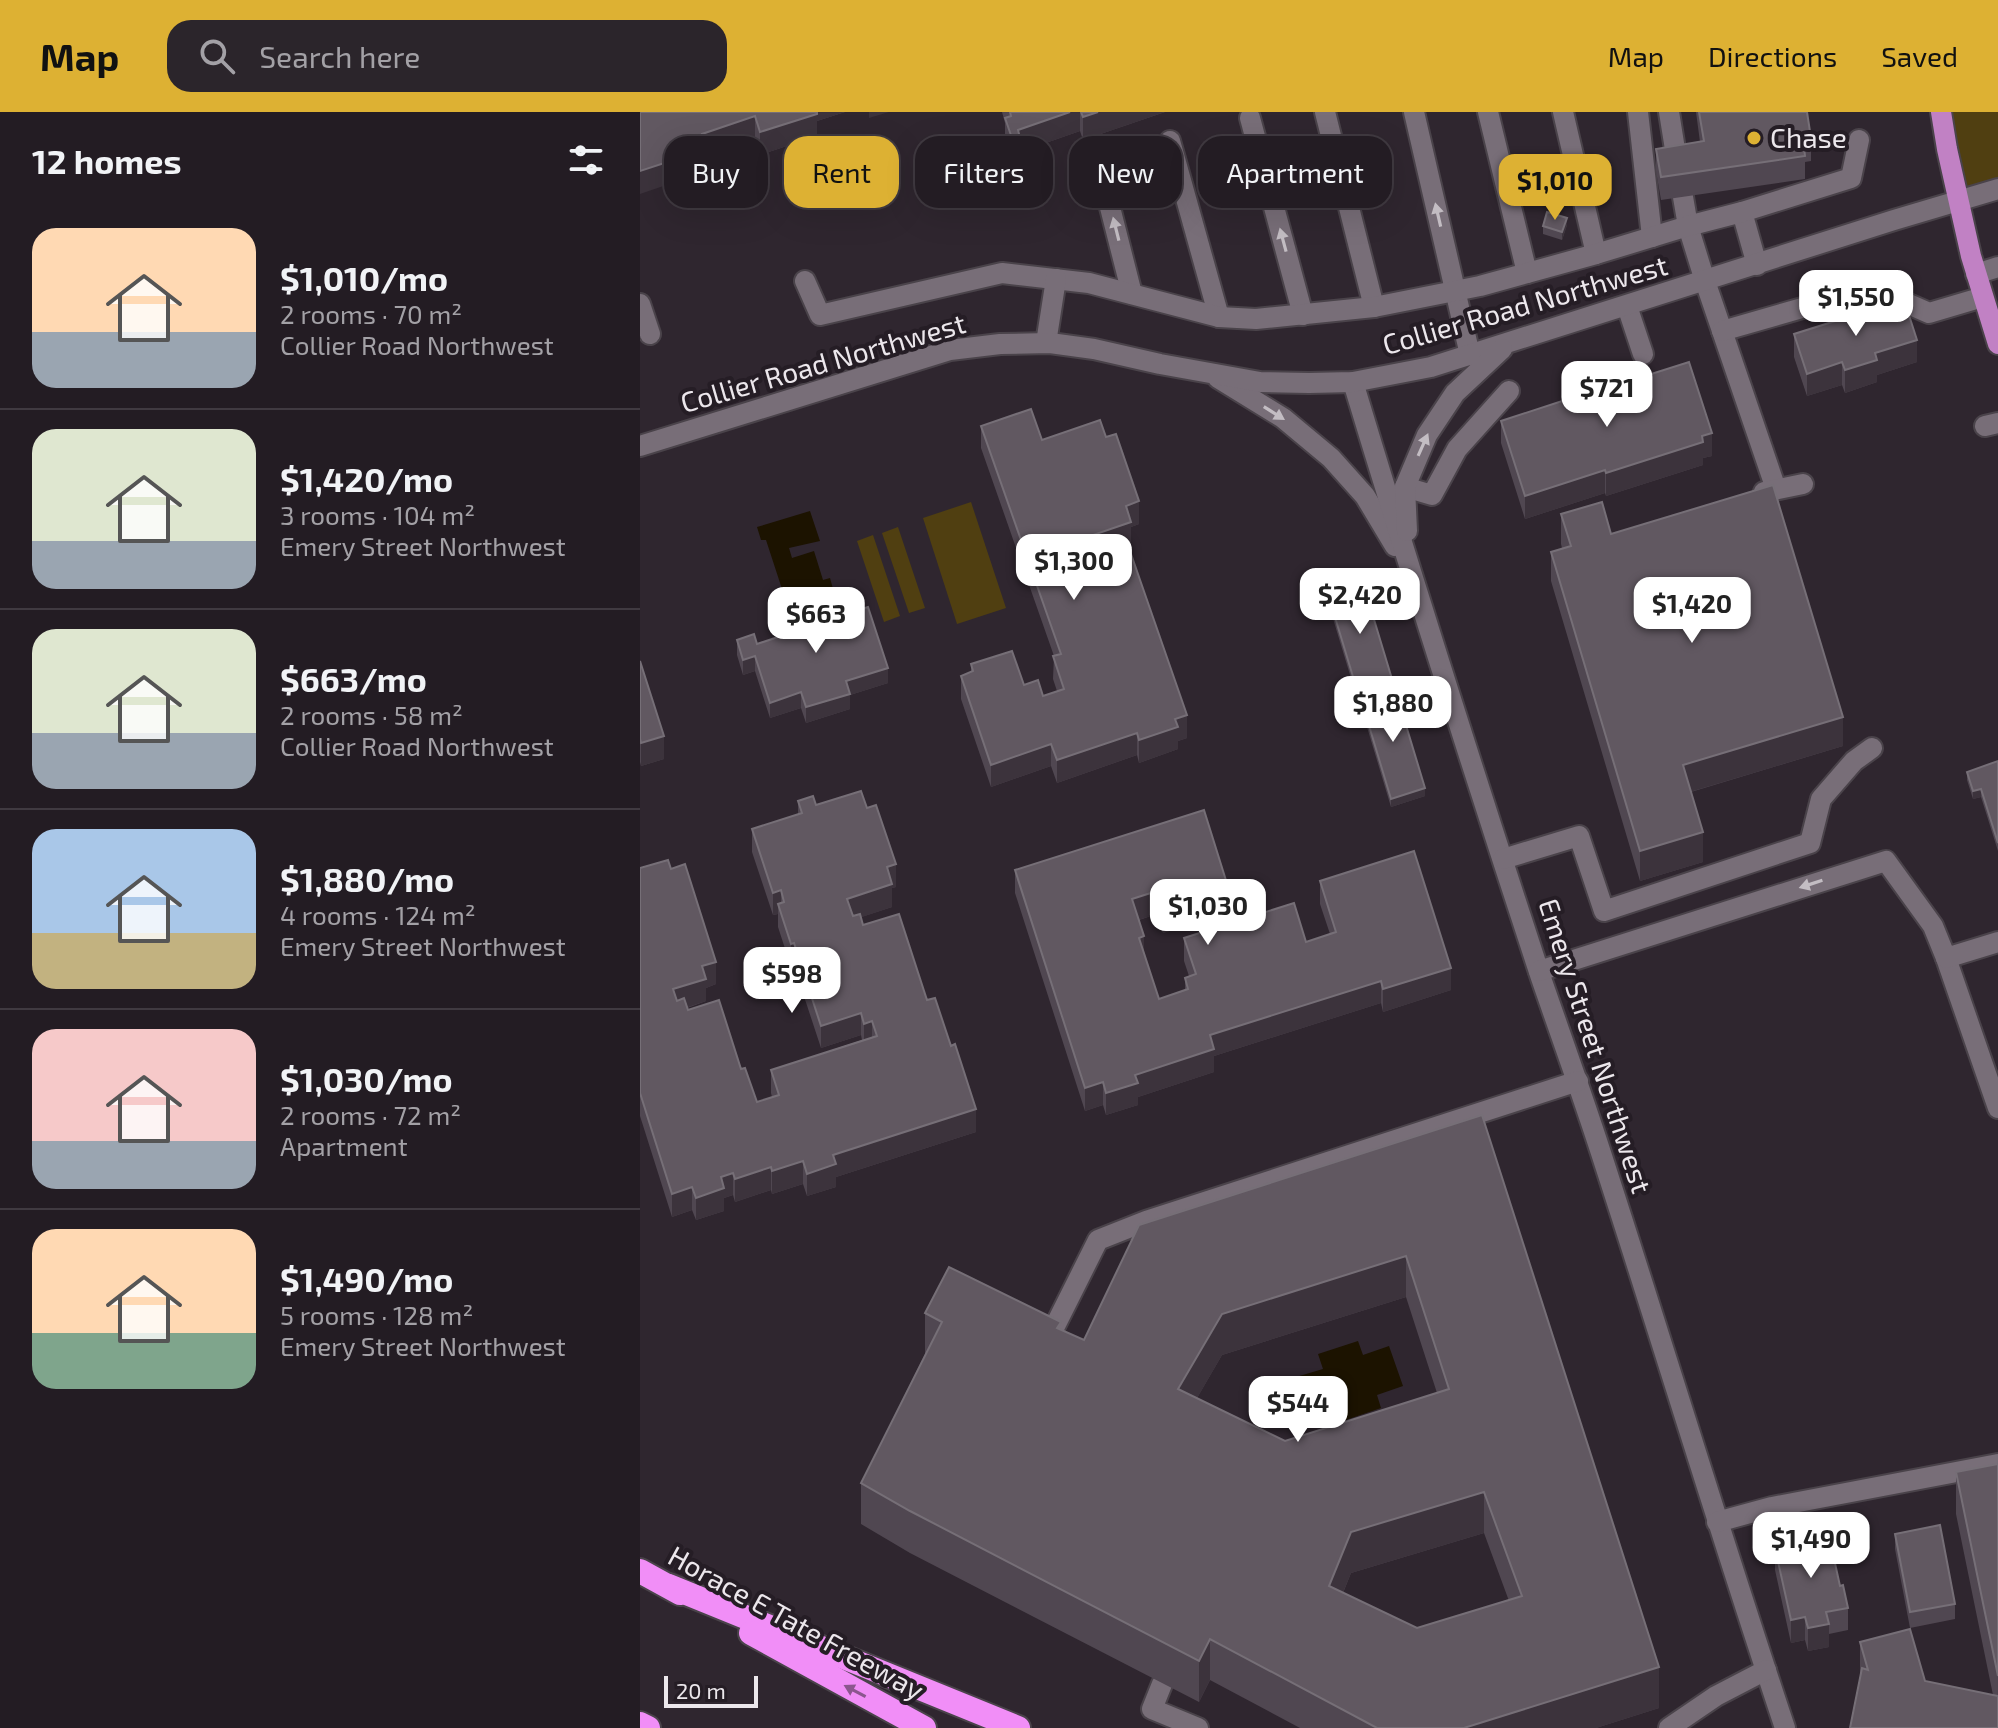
<!DOCTYPE html>
<meta charset="utf-8">
<style>
:root{--surface:#231c23;--page:#2b252b;--text:#f1f3f6;--muted:#a3a1a6;--line:#403a41;--accent:#ddb133}
body{margin:0;font-family:"Exo 2",sans-serif;background:var(--page);color:var(--text);height:100vh;display:flex;flex-direction:column;font-size:30px;white-space:nowrap}
*{box-sizing:border-box;margin:0}
p{font-size:26px;color:var(--muted)}
.icon{flex:none;width:44px;height:44px;fill:none;stroke:currentColor;stroke-width:2;stroke-linecap:round;stroke-linejoin:round}
.map{position:relative;flex:1;overflow:hidden}
.drawer{display:flex;flex-direction:column;background:var(--surface);width:640px}
.drawer>*{flex:none}
.top-card{position:absolute;left:24px;top:24px;width:760px;height:72px;display:flex;gap:16px}
.scale{position:absolute;left:24px;bottom:20px;width:94px;box-sizing:border-box;padding-left:8px;border:4px solid #ece7ec;border-top:0;font-size:22px;line-height:28px;white-space:nowrap;color:#ece7ec;-webkit-text-stroke:6px #251d25;paint-order:stroke}
.price{position:absolute;translate:-50% -68px;padding:0 18px;border-radius:16px;background:#fff;color:#222;font-size:26px;line-height:52px;filter:drop-shadow(0 2px 4px #0008)}
.price::after{content:'';position:absolute;left:50%;top:48px;width:24px;height:18px;margin-left:-12px;background:inherit;clip-path:polygon(0 0,100% 0,50% 100%)}
.price.on{background:var(--accent);color:#111}
ul{padding:0;list-style:none}
li{display:flex;align-items:center;gap:24px;height:200px;padding:0 32px}
li+li{border-top:2px solid var(--line)}
li span{display:grid;place-items:center;flex:none;width:224px;height:160px;border-radius:24px;color:#555}
li>.icon{margin-inline-start:auto}
span .icon{width:96px;height:96px;fill:#fffc;stroke-width:1}
li b{font-size:34px}
h2{display:flex;justify-content:space-between;align-items:center;height:96px;padding:0 32px;font-size:34px}
.pill{padding:0 28px;border-radius:24px;background:var(--surface);box-shadow:0 8px 32px #0002,0 0 0 2px var(--line);font-size:28px;line-height:72px}
.pill.on{background:var(--accent);color:#111}
header{display:flex;align-items:center;gap:48px;box-sizing:border-box;height:112px;padding:0 40px;background:var(--accent);color:#111}
header strong{font-size:38px}
nav{display:flex;gap:44px;margin-inline-start:auto;font-size:28px}
.search{width:560px;height:72px;background:var(--page);display:flex;align-items:center;gap:20px;box-sizing:border-box;padding:0 28px;border-radius:24px;color:var(--muted);font-size:30px}
main{display:flex;flex:1;min-height:0}
.map>svg:first-child{display:block}
</style>
<header>
<strong>Map</strong>
<div class="search"><svg class="icon" aria-label="search" viewBox="0 0 24 24"><circle cx="10" cy="10" r="6"/><path d="M15 15l6 6"/></svg>Search here</div>
<nav><a>Map</a><a>Directions</a><a>Saved</a></nav>
</header>
<main>
<section class="drawer">
<h2>12 homes<svg class="icon" aria-label="filters" viewBox="0 0 24 24"><path d="M4 7h16M4 17h16"/><circle cx="9" cy="7" r="2"/><circle cx="15" cy="17" r="2"/></svg></h2>
<ul>
<li><span style="background:linear-gradient(#ffd9b3 65%,#9aa5b1 0)"><svg class="icon" aria-label="home" viewBox="0 0 24 24"><path d="M3 11l9-7 9 7M6 9v11h12V9"/></svg></span><div><b>$1,010/mo</b><p>2 rooms · 70 m²</p><p>Collier Road Northwest</p></div></li>
<li><span style="background:linear-gradient(#dfe7d0 70%,#9aa5b1 0)"><svg class="icon" aria-label="home" viewBox="0 0 24 24"><path d="M3 11l9-7 9 7M6 9v11h12V9"/></svg></span><div><b>$1,420/mo</b><p>3 rooms · 104 m²</p><p>Emery Street Northwest</p></div></li>
<li><span style="background:linear-gradient(#dfe7d0 65%,#9aa5b1 0)"><svg class="icon" aria-label="home" viewBox="0 0 24 24"><path d="M3 11l9-7 9 7M6 9v11h12V9"/></svg></span><div><b>$663/mo</b><p>2 rooms · 58 m²</p><p>Collier Road Northwest</p></div></li>
<li><span style="background:linear-gradient(#a9c7e8 65%,#c2b280 0)"><svg class="icon" aria-label="home" viewBox="0 0 24 24"><path d="M3 11l9-7 9 7M6 9v11h12V9"/></svg></span><div><b>$1,880/mo</b><p>4 rooms · 124 m²</p><p>Emery Street Northwest</p></div></li>
<li><span style="background:linear-gradient(#f6c9c9 70%,#9aa5b1 0)"><svg class="icon" aria-label="home" viewBox="0 0 24 24"><path d="M3 11l9-7 9 7M6 9v11h12V9"/></svg></span><div><b>$1,030/mo</b><p>2 rooms · 72 m²</p><p>Apartment</p></div></li>
<li><span style="background:linear-gradient(#ffd9b3 65%,#7fa58c 0)"><svg class="icon" aria-label="home" viewBox="0 0 24 24"><path d="M3 11l9-7 9 7M6 9v11h12V9"/></svg></span><div><b>$1,490/mo</b><p>5 rooms · 128 m²</p><p>Emery Street Northwest</p></div></li>
</ul>
</section>
<div class="map">
<svg width="1358" height="1616" viewBox="0 0 1358 1616">
<rect width="100%" height="100%" fill="#2f262f"/>
<g fill="#503f11">
<polygon points="1302,0 1358,0 1358,77 1318,89"/>
<polygon points="331,390 366,496 317,512 283,406"/>
<polygon points="258,415 285,496 269,501 242,421"/>
<polygon points="233,423 260,504 244,510 217,429"/>
</g>
<g fill="#1c1300">
<polygon points="170,399 180,429 149,436 152,446 174,439 183,468 190,466 195,484 145,500 138,478 142,477 126,428 121,428 117,415"/>
<polygon points="718,1229 723,1243 749,1234 763,1274 737,1283 741,1296 700,1310 695,1297 669,1305 656,1265 683,1257 678,1242"/>
</g>
<g fill="none" stroke-linecap="round" stroke-linejoin="round">
<defs>
<g id="minor">
<polyline points="685,0 734,195"/>
<polyline points="774,0 830,243"/>
<polyline points="848,0 887,161"/>
<polyline points="923,0 956,142"/>
<polyline points="998,0 1012,125"/>
<polyline points="1029,0 1038,56"/>
<polyline points="610,6 663,203"/>
<polyline points="530,29 579,205"/>
<polyline points="459,52 492,182"/>
<polyline points="1043,85 1048,114 1065,169 1136,377"/>
<polyline points="1102,100 1117,153"/>
<polyline points="1336,162 1358,155"/>
<polyline points="165,169 180,203 362,161 449,171 579,205 616,207 734,195 840,174 956,142 1048,114 1102,100 1211,66 1219,28"/>
<polyline points="0,192 10,222"/>
<polyline points="987,194 1003,242"/>
<polyline points="1082,219 1232,176 1289,201 1343,185"/>
<polyline points="406,231 416,167"/>
<polyline points="578,266 643,306 691,346 725,384 755,434"/>
<path d="M 713,270 C 773,469 836,668 901,866 C 921,924 942,982 961,1041 C 1023,1232 1081,1425 1145,1616"/>
<polyline points="1345,314 1358,311"/>
<polyline points="0,334 310,238 360,232 410,231 454,237 520,252 620,270 669,271 713,270 791,255 1254,108 1358,77"/>
<polyline points="765,375 792,383 817,337 869,279"/>
<polyline points="1124,380 1163,372"/>
<polyline points="767,419 765,375 787,323 815,281 862,237"/>
<polyline points="863,747 939,724 964,799 1170,731 1181,687 1214,649 1232,636"/>
<polyline points="1306,846 1358,996"/>
<polyline points="899,859 1246,749 1293,814 1306,846 1358,830"/>
<polyline points="407,1230 458,1128 506,1109 938,969"/>
<polyline points="1077,1410 1132,1395 1358,1352"/>
<polyline points="522,1572 512,1597 558,1616"/>
<polyline points="1029,1616 1076,1584 1126,1558"/>
</g>
<polyline id="major" points="1301,0 1307,37 1331,144 1358,232"/>
<g id="highway">
<polyline points="0,1459 40,1481"/>
<polyline points="29,1474 378,1616"/>
<polyline points="111,1521 284,1616"/>
<polyline points="0,1612 8,1616"/>
</g>
</defs>
<use href="#minor" stroke="#4a434a" stroke-width="24"/>
<use href="#major" stroke="#4a434a" stroke-width="24"/>
<use href="#highway" stroke="#4a434a" stroke-width="28"/>
<use href="#minor" stroke="#786e78" stroke-width="20"/>
<use href="#major" stroke="#c181c4" stroke-width="20"/>
<use href="#highway" stroke="#f18ef7" stroke-width="24"/>
</g>
<g fill="#504751" fill-rule="evenodd">
<polygon points="0,0 205,0 177,9 177,24 120,43 115,27 67,43 67,59"/>
<polygon points="362,0 525,0 443,28 440,19 380,40 380,49 373,52 365,28 365,11"/>
<polygon points="1056,0 1167,0 1171,26 1171,49 1165,50 1165,67 1021,88 1016,59 1016,37 1060,30"/>
<polygon points="927,113 922,128 903,122 903,114"/>
<polygon points="1154,222 1277,250 1237,263 1237,270 1205,281 1202,273 1167,284 1154,245"/>
<polygon points="967,270 986,270 1072,344 1063,346 1063,353 966,384 965,381 885,407 861,331 861,309 967,275"/>
<polygon points="341,314 402,328 466,325 499,412 491,415 491,432 457,444 460,453 547,626 538,629 538,637 499,651 497,643 417,671 411,654 351,675 321,587 321,564 331,560 331,552 384,573 403,584 417,579 413,567 414,544 341,336"/>
<polygon points="921,402 971,422 1203,634 1051,680 1063,750 1000,769 911,469 911,440 922,436 921,432"/>
<polygon points="688,482 752,575 717,586 688,490"/>
<polygon points="172,502 186,508 248,571 210,583 210,597 166,611 161,596 130,606 115,559 103,563 97,543 97,528 117,532 136,526 135,521 135,506"/>
<polygon points="0,549 24,647 1,654 0,650"/>
<polygon points="721,587 785,684 751,695 721,595"/>
<polygon points="1358,649 1358,739 1341,685 1333,687 1327,668 1327,660"/>
<polygon points="158,689 176,693 256,775 252,776 252,795 221,805 223,813 287,888 336,1020 196,1065 196,1075 167,1084 163,1072 132,1082 131,1078 95,1090 93,1083 84,1086 84,1099 56,1108 52,1098 32,1105 0,1004 0,756 76,872 66,876 66,889 47,896 48,898 101,957 117,990 132,985 131,981 131,958 222,928 221,923 181,936 154,854 151,855 138,815 138,802 133,803 112,740 112,717 158,702"/>
<polygon points="564,698 589,800 523,821 517,802 499,808 504,840 519,887 545,878 545,866 549,864 544,849 544,826 666,830 690,822 680,792 680,769 811,878 743,900 741,891 574,944 574,960 498,985 498,993 466,1003 463,993 445,999 375,781 375,758"/>
<path d="M 842,1003 L 1019,1596 L 956,1616 L 660,1616 L 570,1568 L 559,1590 L 270,1441 L 221,1412 L 221,1371 L 285,1242 L 285,1201 L 421,1218 L 444,1228 ZM 766,1185 L 797,1281 L 645,1329 L 557,1286 L 582,1243 ZM 844,1421 L 869,1489 L 777,1516 L 703,1481 L 711,1461 Z"/>
<polygon points="1358,1352 1358,1616 1220,1564 1220,1530 1285,1569 1353,1583 1316,1402 1316,1360"/>
<polygon points="1255,1422 1315,1492 1315,1507 1270,1516 1255,1437"/>
<polygon points="1152,1425 1163,1430 1200,1474 1208,1496 1208,1518 1189,1522 1189,1535 1168,1539 1165,1528 1151,1531 1135,1458 1135,1436 1152,1431"/>
</g>
<g fill="#3c333c">
<polygon points="173,0 205,0 177,9 177,24 120,43 120,20"/>
<polygon points="229,0 249,0 229,6"/>
<polygon points="430,0 440,0 440,19 380,40 380,49 373,52 373,29 378,18"/>
<polygon points="458,0 525,0 443,28 443,5"/>
<polygon points="115,4 115,27 67,43 67,59 0,82 0,59 62,22"/>
<polygon points="927,106 927,113 922,128 922,120"/>
<polygon points="1277,228 1277,250 1237,263 1237,270 1205,281 1205,258 1235,241"/>
<polygon points="1202,250 1202,273 1167,284 1167,262"/>
<polygon points="1072,321 1072,344 1063,346 1063,353 966,384 966,361"/>
<polygon points="965,358 965,381 885,407 885,384"/>
<polygon points="499,389 499,412 491,415 491,432 450,447 450,424 486,394"/>
<polygon points="115,544 115,559 103,563 103,548"/>
<polygon points="248,556 248,571 210,583 210,597 166,611 166,595 206,569"/>
<polygon points="752,567 752,575 717,586 717,578"/>
<polygon points="161,580 161,596 130,606 130,591"/>
<polygon points="547,603 547,626 538,629 538,637 499,651 499,628 535,607"/>
<polygon points="1203,605 1203,634 1043,682 1043,653"/>
<polygon points="497,621 497,643 417,671 417,648"/>
<polygon points="24,624 24,647 1,654 1,631"/>
<polygon points="411,632 411,654 351,675 351,653"/>
<polygon points="785,676 785,684 751,695 751,687"/>
<polygon points="1341,677 1341,685 1333,687 1333,679"/>
<polygon points="1063,720 1063,750 1000,769 1000,739"/>
<polygon points="256,752 256,775 252,776 252,795 207,810 207,787 247,755"/>
<polygon points="141,778 141,801 138,792 138,802 133,803 133,781"/>
<polygon points="589,778 589,800 523,821 523,799"/>
<polygon points="517,779 517,802 492,810 492,787"/>
<polygon points="504,824 504,847 499,826"/>
<polygon points="154,831 154,854 151,855 151,832"/>
<polygon points="76,850 76,872 66,876 66,889 33,900 33,877 62,854"/>
<polygon points="811,856 811,878 743,900 743,877"/>
<polygon points="741,869 741,891 574,944 574,960 498,985 498,993 466,1003 466,981 495,963 570,923"/>
<polygon points="221,901 221,923 181,936 181,914"/>
<polygon points="232,909 232,932 224,935 224,912"/>
<polygon points="463,970 463,993 445,999 445,976"/>
<polygon points="336,997 336,1020 196,1065 196,1075 167,1084 167,1062 193,1043"/>
<polygon points="163,1049 163,1072 132,1082 132,1059"/>
<polygon points="131,1055 131,1078 95,1090 95,1067"/>
<polygon points="93,1061 93,1083 84,1086 84,1099 56,1108 56,1086 81,1065"/>
<polygon points="52,1075 52,1098 32,1105 32,1082"/>
<polygon points="766,1144 766,1185 582,1243 538,1319 538,1277 582,1202"/>
<polygon points="844,1380 844,1421 711,1461 689,1515 689,1474 711,1420"/>
<polygon points="1165,1505 1165,1528 1151,1531 1151,1508"/>
<polygon points="1189,1512 1189,1535 1168,1539 1168,1516"/>
<polygon points="570,1527 570,1568 559,1590 559,1549"/>
<polygon points="1019,1555 1019,1596 956,1616 824,1616"/>
</g>
<g fill="#615861" stroke="#766f77" stroke-width="2" fill-rule="evenodd">
<polygon points="0,0 177,0 177,2 120,20 115,4 62,22 67,37 0,59"/>
<polygon points="370,0 430,0 378,18 380,26 373,29 365,6 371,4"/>
<polygon points="441,0 458,0 443,5"/>
<polygon points="1059,0 1167,0 1171,26 1163,27 1165,44 1021,65 1016,37 1064,29"/>
<polygon points="907,100 927,106 922,120 903,114"/>
<polygon points="1259,189 1267,197 1277,228 1235,241 1237,248 1205,258 1202,250 1167,262 1154,222"/>
<polygon points="1049,250 1072,321 1062,324 1063,330 966,361 965,358 885,384 861,309 968,274 967,270 984,264 986,270"/>
<polygon points="391,297 402,328 460,308 466,325 476,322 499,389 486,394 491,410 450,424 460,453 491,442 547,603 535,607 538,615 499,628 497,621 417,648 411,632 351,653 321,564 333,559 331,552 372,539 384,573 398,568 403,584 424,577 413,544 421,542 341,314"/>
<polygon points="1133,373 1203,605 1043,653 1063,720 1000,739 911,440 931,434 921,402 962,390 971,422"/>
<polygon points="723,471 752,567 717,578 688,482"/>
<polygon points="169,495 172,502 183,499 186,508 228,495 248,556 206,569 210,582 166,595 161,580 130,591 115,544 103,548 97,528 114,522 117,532 141,524 135,506"/>
<polygon points="0,549 24,624 1,631 0,627"/>
<polygon points="755,577 785,676 751,687 721,587"/>
<polygon points="1358,649 1358,731 1341,677 1333,679 1327,660"/>
<polygon points="221,679 227,696 236,693 256,752 247,755 252,772 207,787 213,804 220,802 223,813 259,802 287,888 295,886 311,934 315,932 336,997 193,1043 196,1052 167,1062 163,1049 132,1059 131,1055 95,1067 93,1061 81,1065 84,1076 56,1086 52,1075 32,1082 0,981 0,756 28,748 31,757 45,752 76,850 62,854 66,867 33,877 37,889 44,886 48,898 79,888 101,957 105,956 117,990 139,983 131,958 237,924 232,909 224,912 221,901 181,914 154,831 151,832 138,792 144,790 141,778 133,781 112,717 162,701 158,689 173,684 176,693"/>
<polygon points="564,698 589,778 523,799 517,779 492,787 504,824 499,826 519,887 548,877 545,866 556,862 544,826 654,791 666,830 696,820 680,769 774,739 811,856 743,877 741,869 570,923 574,937 495,963 498,971 466,981 463,970 445,976 375,758"/>
<path d="M 842,1003 L 1019,1555 L 824,1616 L 737,1616 L 570,1527 L 559,1549 L 270,1399 L 221,1371 L 302,1210 L 285,1201 L 309,1155 L 421,1210 L 417,1216 L 444,1228 L 499,1113 ZM 766,1144 L 809,1277 L 645,1329 L 538,1277 L 582,1202 ZM 844,1380 L 882,1484 L 777,1516 L 689,1474 L 711,1420 Z"/>
<polygon points="1358,1352 1358,1564 1316,1360"/>
<polygon points="1300,1413 1315,1492 1270,1500 1255,1422"/>
<polygon points="1161,1423 1163,1430 1189,1424 1200,1474 1203,1473 1208,1496 1186,1500 1189,1512 1168,1516 1165,1505 1151,1508 1135,1436 1154,1431 1152,1425"/>
<polygon points="1270,1517 1285,1569 1358,1584 1358,1616 1210,1616 1222,1556 1228,1558 1220,1530"/>
</g>
<defs><path id="oneway-solid" d="M-6-.8H1V-3.2L6.5 0L1 3.2V.8H-6Z" transform="scale(2)"/></defs>
<g fill="#c3bdc3">
<use href="#oneway-solid" transform="translate(798 103) rotate(-103)"/>
<use href="#oneway-solid" transform="translate(476 117) rotate(-104)"/>
<use href="#oneway-solid" transform="translate(643 128) rotate(-105)"/>
<use href="#oneway-solid" transform="translate(634 301) rotate(32)"/>
<use href="#oneway-solid" transform="translate(783 333) rotate(-66)"/>
<use href="#oneway-solid" transform="translate(1171 772) rotate(162)"/>
</g>
<use fill="#8b568e" href="#oneway-solid" transform="translate(215 1579) rotate(-152)"/>
<circle fill="#ddb133" stroke="#251d25" stroke-width="3" cx="1114" cy="26" r="8"/>
<g text-anchor="middle" stroke-width="8" stroke-linejoin="round" paint-order="stroke">
<g font-size="28" fill="#ece7ec" stroke="#251d25" text-anchor="start">
<text x="1130" y="36">Chase</text>
</g>
<g font-size="28" fill="#ece7ec" stroke="#251d25">
<text transform="translate(885 193) rotate(-16)" y="10">Collier Road Northwest</text>
<text transform="translate(183 251) rotate(-16)" y="10">Collier Road Northwest</text>
<text transform="translate(955 934) rotate(72)" y="10">Emery Street Northwest</text>
<text transform="translate(156 1511) rotate(29)" y="10">Horace E Tate Freeway</text>
</g>
</g>
</svg>
<div class="scale">20 m</div>
<b class="price on" style="left:915px;top:110px">$1,010</b>
<b class="price" style="left:1216px;top:226px">$1,550</b>
<b class="price" style="left:967px;top:317px">$721</b>
<b class="price" style="left:434px;top:490px">$1,300</b>
<b class="price" style="left:720px;top:524px">$2,420</b>
<b class="price" style="left:1052px;top:533px">$1,420</b>
<b class="price" style="left:176px;top:543px">$663</b>
<b class="price" style="left:753px;top:632px">$1,880</b>
<b class="price" style="left:568px;top:835px">$1,030</b>
<b class="price" style="left:152px;top:903px">$598</b>
<b class="price" style="left:658px;top:1332px">$544</b>
<b class="price" style="left:1171px;top:1468px">$1,490</b>
<div class="top-card">
<a class="pill">Buy</a>
<a class="pill on">Rent</a>
<a class="pill">Filters</a>
<a class="pill">New</a>
<a class="pill">Apartment</a>
</div>
</div>
</main>
